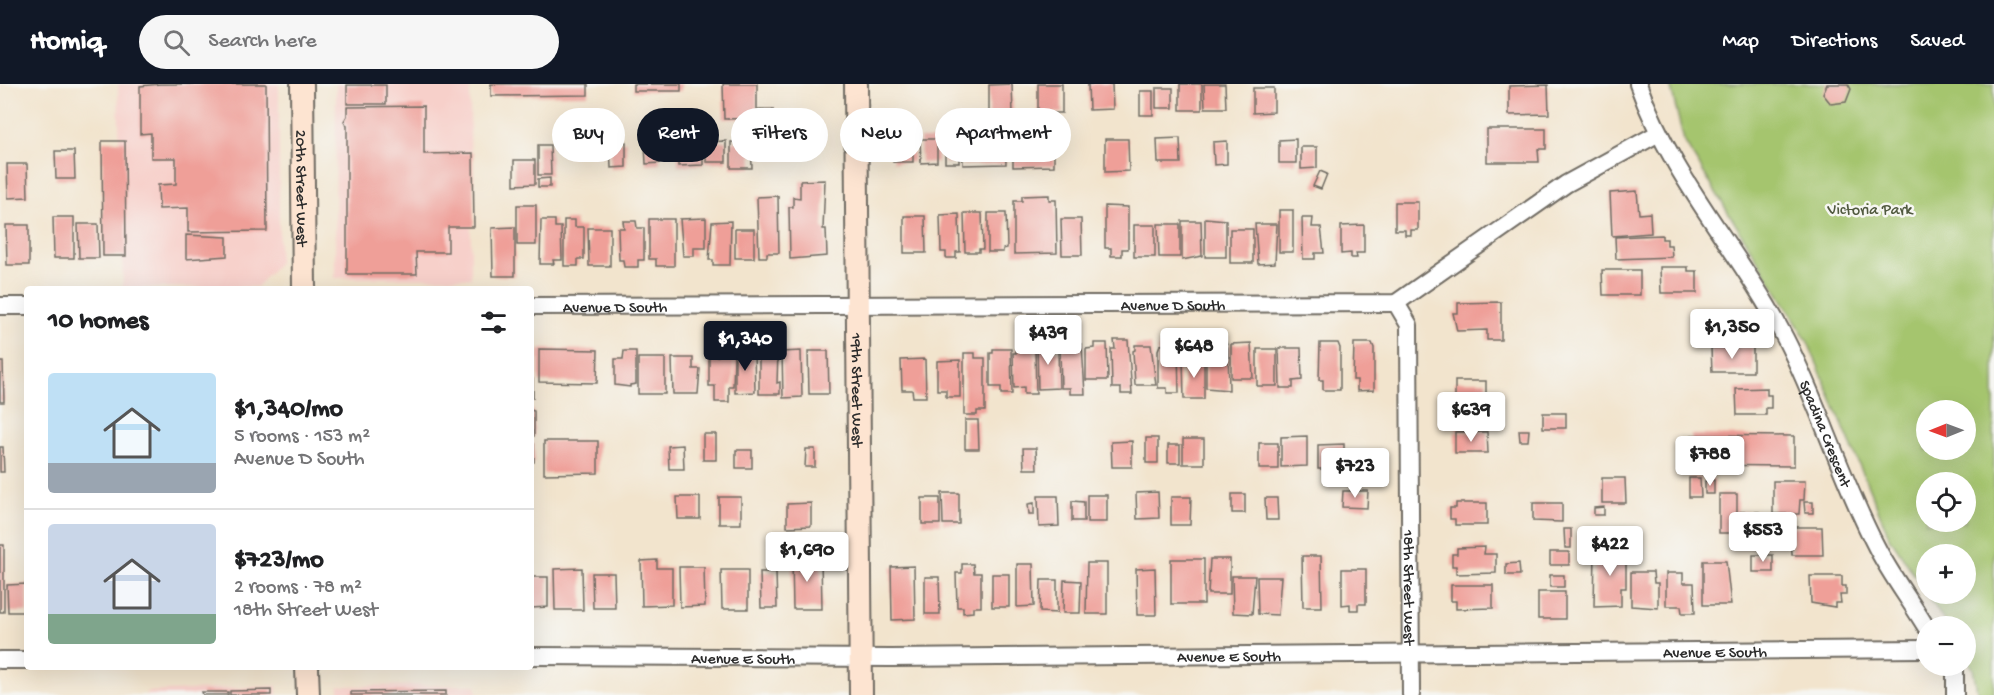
<!DOCTYPE html>
<meta charset="utf-8">
<style>
:root{--surface:#fff;--page:#f6f6f6;--text:#202124;--muted:#757577;--line:#e0e0e0;--accent:#111827}
body{margin:0;font-family:"Gochi Hand",sans-serif;background:var(--page);color:var(--text);height:100vh;display:flex;flex-direction:column;font-size:22px;white-space:nowrap}
*{box-sizing:border-box;margin:0}
p{font-size:20px;color:var(--muted)}
.icon{flex:none;width:33px;height:33px;fill:none;stroke:currentColor;stroke-width:2;stroke-linecap:round;stroke-linejoin:round}
.map{position:relative;flex:1;overflow:hidden}
.side{position:absolute;left:24px;top:202px;width:510px;height:384px;display:flex;flex-direction:column;background:var(--surface);border-radius:6px;box-shadow:0 6px 24px #0002}
.side>*{flex:none}
.hud{position:absolute;left:552px;top:24px;width:570px;height:54px;display:flex;gap:12px}
.needle{width:39px;rotate:269deg}
.fabs{position:absolute;left:1916px;top:316px;display:grid;gap:12px}
.fabs a{display:grid;place-items:center;width:60px;height:60px;border-radius:50%;background:var(--surface);box-shadow:0 6px 24px #0002;font-size:30px}
.price{position:absolute;translate:-50% -51px;padding:0 14px;border-radius:6px;background:#fff;color:#222;font-size:20px;line-height:39px;filter:drop-shadow(0 2px 3px #0008)}
.price::after{content:'';position:absolute;left:50%;top:36px;width:18px;height:14px;margin-left:-9px;background:inherit;clip-path:polygon(0 0,100% 0,50% 100%)}
.price.active{background:var(--accent);color:#fff}
ul{padding:0;list-style:none}
li{display:flex;align-items:center;gap:18px;height:150px;padding:0 24px}
li+li{border-top:2px solid var(--line)}
li span{display:grid;place-items:center;flex:none;width:168px;height:120px;border-radius:6px;color:#555}
li>.icon{margin-inline-start:auto}
span .icon{width:72px;height:72px;fill:#fffc;stroke-width:1}
li b{font-size:26px}
h2{display:flex;justify-content:space-between;align-items:center;height:72px;padding:0 24px;font-size:26px}
.pill{padding:0 21px;border-radius:27px;background:var(--surface);box-shadow:0 6px 24px #0002;font-size:21px;line-height:54px}
.pill.active{background:var(--accent);color:#fff}
header{display:flex;align-items:center;gap:36px;box-sizing:border-box;height:84px;padding:0 30px;background:var(--accent);color:#fff}
header strong{font-size:28px}
nav{display:flex;gap:33px;margin-inline-start:auto;font-size:21px}
.search{width:420px;height:54px;background:var(--page);display:flex;align-items:center;gap:15px;box-sizing:border-box;padding:0 21px;border-radius:33px;color:var(--muted);font-size:22px}
.map>svg:first-child{display:block}
</style>
<header>
<strong>Homiq</strong>
<div class="search"><svg class="icon" aria-label="search" viewBox="0 0 24 24"><circle cx="10" cy="10" r="6"/><path d="M15 15l6 6"/></svg>Search here</div>
<nav><a>Map</a><a>Directions</a><a>Saved</a></nav>
</header>
<div class="map">
<svg width="1994" height="611" viewBox="0 0 1994 611">
<rect width="100%" height="100%" fill="#f6f6f2"/>
<filter id="ink" filterUnits="userSpaceOnUse"><feTurbulence type="fractalNoise" baseFrequency=".0167" numOctaves="2"/><feDisplacementMap in="SourceGraphic" scale="12" xChannelSelector="R" yChannelSelector="G"/><feConvolveMatrix kernelMatrix="1 2 1 2 8 2 1 2 1" color-interpolation-filters="sRGB"/></filter>
<filter id="wash" filterUnits="userSpaceOnUse"><feTurbulence type="fractalNoise" baseFrequency=".008" numOctaves="4" result="noise"/><feDisplacementMap in="SourceGraphic" scale="24" xChannelSelector="R" yChannelSelector="G"/><feGaussianBlur stdDeviation="1.35" result="paint"/><feColorMatrix in="noise" values="0 0 0 0 0 0 0 0 0 0 0 0 0 0 0 0 0 1.4 0 .05"/><feComposite in="paint" operator="in"/></filter>
<g filter="url(#wash)">
<rect width="100%" height="100%" fill="#f2e4cd"/>
<g fill="#f7d0ca">
<polygon points="118,0 279,0 279,178 257,203 123,204"/>
<polygon points="336,0 470,0 471,194 335,194"/>
<polygon points="476,601 477,611 339,611 339,602"/>
<polygon points="277,602 277,611 146,611 146,608"/>
</g>
<path fill="#a5c56e" stroke="#68784c" stroke-width="1.5" fill-rule="evenodd" d="M 1670,0 L 1994,0 L 1994,611 L 1978,611 L 1973,585 L 1965,570 L 1965,543 L 1948,543 L 1889,452 L 1807,256 L 1684,57 ZM 1926,327 L 1965,327 L 1965,366 L 1926,366 ZM 1926,399 L 1965,399 L 1965,438 L 1926,438 ZM 1926,471 L 1965,471 L 1965,510 L 1926,510 Z"/>
<g id="blocks">
<g fill="#ef9f98">
<polygon points="160,0 266,0 267,147 188,148 188,124 159,125 158,101 176,100 176,74 151,74 151,49 140,50 140,2"/>
<polygon points="491,0 588,0 588,11 491,12"/>
<rect x="633" y="0" width="48" height="7"/>
<polygon points="723,0 757,0 757,25 773,25 773,34 724,35"/>
<polygon points="1012,0 1013,31 989,31 989,1"/>
<rect x="1038" y="0" width="24" height="29"/>
<polygon points="1088,0 1112,0 1113,25 1089,26"/>
<rect x="1180" y="0" width="22" height="26"/>
<polygon points="1204,0 1225,0 1226,24 1205,24"/>
<polygon points="1827,0 1848,0 1851,5 1846,18 1831,20 1823,10"/>
<rect x="347" y="1" width="39" height="19"/>
<polygon points="1548,1 1549,30 1509,31 1509,2"/>
<rect x="1156" y="4" width="17" height="20"/>
<polygon points="1253,4 1274,4 1274,28 1253,29"/>
<rect x="1140" y="7" width="13" height="24"/>
<polygon points="424,22 424,70 473,69 474,143 448,143 448,168 416,168 417,190 347,190 347,42 344,37 347,32 347,23"/>
<polygon points="1487,45 1546,45 1546,65 1538,65 1539,78 1487,78"/>
<polygon points="1180,54 1181,79 1158,79 1157,55"/>
<polygon points="920,55 937,55 937,78 921,79"/>
<rect x="945" y="55" width="14" height="24"/>
<polygon points="962,55 1005,55 1006,80 963,81"/>
<polygon points="1054,55 1054,82 1013,83 1013,56"/>
<polygon points="1105,55 1128,55 1129,87 1105,88"/>
<polygon points="1296,55 1296,79 1279,79 1279,56"/>
<polygon points="892,56 913,56 913,78 893,78"/>
<polygon points="102,57 125,57 126,172 103,172"/>
<polygon points="726,57 726,78 706,78 706,58"/>
<polygon points="751,57 752,84 731,84 731,58"/>
<polygon points="1227,57 1227,80 1214,81 1213,58"/>
<polygon points="610,58 626,58 626,83 611,84"/>
<polygon points="678,58 703,58 703,81 678,82"/>
<polygon points="659,60 660,79 646,80 645,61"/>
<polygon points="538,61 550,61 551,91 538,91"/>
<polygon points="1301,63 1317,63 1317,84 1301,85"/>
<polygon points="55,67 74,67 75,95 56,95"/>
<polygon points="514,76 535,76 535,100 514,101"/>
<polygon points="7,80 27,80 28,113 8,114"/>
<polygon points="1320,87 1327,90 1321,105 1313,102"/>
<polygon points="550,94 550,103 538,103 538,95"/>
<polygon points="825,96 823,145 826,145 827,172 790,175 789,123 793,123 793,113 800,114 800,97"/>
<polygon points="1637,107 1639,130 1650,129 1651,149 1612,152 1610,109"/>
<polygon points="1049,111 1049,116 1056,116 1057,169 1014,170 1014,117 1022,117 1022,112"/>
<polygon points="778,112 779,169 767,169 767,173 759,173 757,113"/>
<polygon points="1395,118 1418,118 1418,146 1411,146 1411,151 1405,151 1405,146 1395,146"/>
<rect x="517" y="121" width="19" height="40"/>
<polygon points="1105,122 1128,123 1128,165 1122,165 1122,172 1111,172 1111,164 1105,164"/>
<rect x="1279" y="126" width="14" height="42"/>
<polygon points="964,129 982,129 983,165 979,165 979,168 965,168"/>
<polygon points="988,129 1006,129 1007,164 1003,165 1003,168 988,168"/>
<polygon points="959,130 960,168 956,168 956,174 946,174 946,168 941,168 940,131"/>
<polygon points="904,132 925,132 926,169 904,169"/>
<polygon points="53,133 74,133 74,174 54,174"/>
<polygon points="706,134 706,164 694,164 694,172 683,172 680,135"/>
<polygon points="1205,134 1226,136 1226,173 1205,173"/>
<polygon points="1302,134 1313,134 1312,143 1321,143 1324,169 1315,169 1315,175 1303,175"/>
<polygon points="649,135 674,135 674,182 656,182 656,175 649,175"/>
<polygon points="1061,135 1081,135 1082,171 1062,171"/>
<polygon points="541,136 555,136 555,143 561,143 562,176 553,176 554,180 540,180"/>
<polygon points="564,136 575,136 575,143 584,143 584,175 578,175 578,182 564,182"/>
<polygon points="623,137 636,137 637,144 644,144 644,176 638,176 638,183 624,183 623,176 619,176 618,144 624,144"/>
<polygon points="731,137 730,181 713,181 713,176 709,176 712,138"/>
<polygon points="1182,137 1201,137 1202,172 1182,176"/>
<polygon points="78,140 98,140 99,174 79,174"/>
<polygon points="1158,140 1180,140 1180,173 1159,173"/>
<polygon points="1255,140 1277,140 1275,179 1258,180"/>
<polygon points="6,141 29,141 29,181 7,181"/>
<rect x="1134" y="141" width="21" height="32"/>
<polygon points="1364,141 1364,169 1356,169 1357,174 1351,174 1351,169 1341,170 1341,142"/>
<polygon points="515,143 515,192 493,192 492,144"/>
<polygon points="588,144 610,144 610,182 589,182"/>
<rect x="735" y="145" width="19" height="29"/>
<rect x="1230" y="145" width="23" height="34"/>
<polygon points="186,151 227,153 227,172 186,175"/>
<polygon points="1662,151 1662,155 1667,155 1667,161 1671,161 1672,173 1616,175 1615,153"/>
<polygon points="1660,183 1688,183 1688,187 1697,187 1697,209 1661,209"/>
<polygon points="1602,186 1640,186 1640,211 1603,211"/>
<polygon points="1501,218 1501,256 1487,256 1487,246 1457,247 1453,229 1458,229 1458,219"/>
<polygon points="1740,230 1741,247 1712,248 1711,231"/>
<polygon points="1114,256 1128,256 1132,310 1121,310 1121,304 1112,304 1111,265 1115,265"/>
<polygon points="1054,258 1054,267 1058,267 1059,304 1038,305 1037,259"/>
<polygon points="1209,258 1226,258 1228,263 1229,306 1206,304 1206,264 1209,264"/>
<polygon points="1094,259 1107,259 1108,296 1086,296 1086,265 1094,264"/>
<polygon points="1251,259 1253,294 1231,294 1231,260"/>
<polygon points="1320,259 1338,259 1340,264 1340,306 1323,306 1323,296 1319,296"/>
<polygon points="1354,259 1372,259 1374,264 1374,306 1357,307 1357,296 1353,296"/>
<polygon points="1065,260 1082,260 1085,310 1070,310 1070,304 1061,304 1060,266 1065,266"/>
<polygon points="1176,260 1176,267 1178,267 1179,309 1167,309 1167,304 1158,304 1158,266 1160,261"/>
<polygon points="1135,261 1151,261 1156,301 1135,301 1133,267 1135,266"/>
<polygon points="1753,263 1753,288 1712,288 1711,264"/>
<polygon points="1279,264 1301,264 1302,296 1293,297 1293,304 1280,304"/>
<polygon points="539,265 598,266 597,299 539,298"/>
<polygon points="993,265 1011,265 1012,310 1001,310 1001,303 990,303 990,269 993,269"/>
<polygon points="1016,265 1035,265 1036,310 1024,310 1024,303 1014,304 1013,269 1016,269"/>
<rect x="1257" y="265" width="20" height="37"/>
<polygon points="624,267 636,267 636,300 630,301 630,303 615,301 615,275 623,275"/>
<polygon points="718,267 732,267 734,273 733,302 729,302 729,318 715,318 715,302 709,302 709,272 718,272"/>
<polygon points="735,267 754,268 755,308 735,309"/>
<polygon points="801,267 802,313 783,314 782,268"/>
<polygon points="808,267 828,267 829,310 809,310"/>
<polygon points="759,268 778,268 777,299 780,298 780,310 759,310"/>
<polygon points="964,269 975,269 975,274 985,274 985,327 977,327 977,331 964,331"/>
<rect x="638" y="274" width="27" height="36"/>
<polygon points="672,274 693,274 693,285 700,285 698,310 673,310"/>
<polygon points="925,275 926,313 913,313 912,306 902,306 901,276"/>
<polygon points="1183,275 1204,277 1204,315 1184,315"/>
<polygon points="960,276 960,313 946,313 946,306 937,306 937,277"/>
<polygon points="0,278 3,278 4,318 0,318"/>
<rect x="531" y="295" width="2" height="19"/>
<polygon points="1455,297 1486,297 1486,317 1455,318"/>
<polygon points="1767,304 1767,311 1771,311 1771,324 1766,324 1766,331 1737,331 1736,305"/>
<polygon points="531,326 534,327 534,352 531,352"/>
<polygon points="1456,327 1479,327 1479,333 1487,333 1487,346 1456,346"/>
<rect x="1543" y="329" width="23" height="15"/>
<polygon points="965,336 978,336 979,365 965,365"/>
<polygon points="1519,346 1529,346 1528,357 1520,357"/>
<polygon points="1455,348 1487,348 1488,369 1455,369"/>
<rect x="703" y="350" width="13" height="26"/>
<polygon points="1691,351 1794,352 1794,382 1695,381"/>
<polygon points="1307,352 1307,382 1281,383 1281,353"/>
<rect x="1146" y="354" width="12" height="25"/>
<rect x="1183" y="355" width="21" height="25"/>
<polygon points="544,357 598,357 598,389 544,390"/>
<polygon points="1132,357 1132,383 1112,383 1111,358"/>
<rect x="1259" y="359" width="19" height="26"/>
<rect x="531" y="360" width="3" height="18"/>
<polygon points="1344,360 1344,385 1318,385 1318,361"/>
<polygon points="683,361 684,385 669,385 668,362"/>
<rect x="1168" y="361" width="12" height="18"/>
<polygon points="0,363 3,363 4,388 0,388"/>
<polygon points="1023,364 1036,364 1037,385 1024,385"/>
<polygon points="806,365 815,365 815,383 805,383"/>
<rect x="736" y="366" width="16" height="18"/>
<rect x="1352" y="373" width="21" height="14"/>
<polygon points="1602,394 1625,394 1626,419 1602,419"/>
<polygon points="1689,394 1700,394 1701,413 1689,413"/>
<polygon points="1714,396 1714,410 1705,410 1705,397"/>
<polygon points="1773,397 1805,397 1804,416 1800,416 1799,430 1773,430"/>
<polygon points="1343,407 1368,407 1367,424 1342,423"/>
<polygon points="1158,408 1159,434 1137,435 1136,409"/>
<polygon points="942,409 959,409 959,440 943,440"/>
<rect x="1232" y="410" width="13" height="19"/>
<rect x="1719" y="410" width="18" height="39"/>
<rect x="1087" y="411" width="20" height="27"/>
<polygon points="1038,412 1058,412 1059,442 1039,443"/>
<polygon points="677,413 700,413 700,435 678,435"/>
<rect x="719" y="413" width="22" height="27"/>
<polygon points="1171,413 1191,413 1190,441 1171,441"/>
<rect x="922" y="414" width="18" height="26"/>
<polygon points="1265,414 1277,414 1278,436 1266,436"/>
<polygon points="1072,417 1084,418 1084,437 1072,437"/>
<polygon points="1804,418 1813,418 1813,429 1805,429"/>
<polygon points="811,419 811,442 787,443 787,420"/>
<polygon points="1034,419 1034,430 1029,430 1028,420"/>
<polygon points="1456,419 1487,419 1487,441 1455,441 1455,435 1450,435 1450,424 1456,424"/>
<polygon points="1533,419 1562,419 1562,438 1533,437"/>
<polygon points="1604,423 1604,431 1594,431 1594,424"/>
<polygon points="1740,428 1759,428 1759,441 1739,441"/>
<polygon points="1791,443 1822,443 1823,471 1792,471"/>
<polygon points="1564,445 1571,445 1571,464 1565,464"/>
<rect x="0" y="461" width="4" height="67"/>
<polygon points="1485,463 1484,470 1496,470 1496,489 1456,490 1456,482 1452,482 1452,470 1457,470 1457,464"/>
<polygon points="1595,465 1626,465 1626,504 1621,504 1621,522 1594,523"/>
<rect x="1550" y="468" width="19" height="13"/>
<rect x="1753" y="471" width="20" height="17"/>
<polygon points="1302,472 1321,472 1322,523 1303,523"/>
<polygon points="792,473 821,473 822,525 793,525"/>
<rect x="1171" y="475" width="33" height="45"/>
<polygon points="1210,475 1230,475 1230,510 1208,510"/>
<polygon points="657,476 657,484 672,484 672,521 642,522 641,477"/>
<polygon points="1703,477 1726,477 1731,521 1703,521"/>
<polygon points="1087,479 1107,479 1107,530 1086,530"/>
<polygon points="1519,479 1520,491 1506,491 1506,480"/>
<polygon points="962,480 973,480 974,489 981,489 981,523 973,523 973,528 963,529 963,523 957,523 956,489 962,489"/>
<polygon points="1017,480 1033,480 1034,522 1017,523"/>
<polygon points="914,482 915,535 892,536 891,483"/>
<polygon points="679,483 704,483 705,522 680,523"/>
<polygon points="582,484 583,526 555,526 554,485"/>
<polygon points="1155,484 1156,531 1137,531 1136,485"/>
<polygon points="1342,485 1366,485 1366,520 1358,520 1358,526 1350,526 1350,520 1342,521"/>
<polygon points="721,486 748,486 748,525 722,525"/>
<polygon points="760,488 776,488 777,524 761,524"/>
<polygon points="1631,488 1653,488 1654,499 1658,499 1658,524 1631,522"/>
<polygon points="592,489 614,489 615,524 593,524"/>
<polygon points="1666,489 1683,489 1683,499 1694,499 1695,529 1682,529 1681,522 1666,522"/>
<rect x="992" y="490" width="17" height="33"/>
<rect x="1550" y="491" width="14" height="12"/>
<polygon points="1232,492 1255,492 1252,530 1233,529"/>
<polygon points="1810,492 1842,492 1842,502 1846,502 1846,511 1840,511 1841,519 1835,519 1835,523 1811,519"/>
<polygon points="531,493 548,493 548,523 531,524"/>
<polygon points="925,493 939,493 940,530 925,530"/>
<polygon points="1257,493 1281,493 1278,531 1258,530"/>
<polygon points="1041,496 1057,496 1057,529 1040,528"/>
<polygon points="1064,496 1081,497 1080,529 1063,529"/>
<polygon points="27,500 27,528 8,528 7,501"/>
<polygon points="1451,501 1493,501 1493,524 1456,525 1456,517 1451,517"/>
<rect x="1538" y="508" width="27" height="27"/>
<polygon points="271,606 271,611 230,611 230,607"/>
<polygon points="446,607 446,611 351,611 351,608"/>
<polygon points="202,608 228,608 228,611 203,611"/>
</g>
</g>
</g>
<g filter="url(#ink)">
<use href="#blocks" fill-opacity="0" stroke="#716c64" stroke-width="1.5"/>
<g fill="none" stroke-linecap="round" stroke-linejoin="round">
<defs>
<g id="street">
<path id="s1" d="M 1638,0 C 1673,97 1739,165 1785,254 C 1820,322 1841,395 1876,462 C 1890,490 1910,516 1926,543"/>
<path id="s2" d="M 1396,219 L 1409,241 L 1411,611"/>
<polyline points="0,222 27,222"/>
<path id="s3" d="M 531,222 L 1396,219 L 1566,100 L 1657,50"/>
<path id="s4" d="M 531,572 L 891,574 L 1926,565"/>
<polyline points="0,576 27,576"/>
<polyline points="1952,582 1955,586 1955,611"/>
</g>
<g id="secondary">
<path id="s5" d="M 302,0 L 304,206"/>
<path id="s6" d="M 856,0 L 861,611"/>
<polyline points="307,584 308,611"/>
</g>
</defs>
<use href="#street" stroke="#716c64" stroke-width="20"/>
<use href="#secondary" stroke="#716c64" stroke-width="26"/>
<use href="#street" stroke="#fff" stroke-width="16"/>
<use href="#secondary" stroke="#fde4d1" stroke-width="22"/>
</g>
</g>
<g text-anchor="middle" stroke-width="5" stroke-linejoin="round" paint-order="stroke">
<g font-size="16" fill="#2b2b2b" stroke="#f6f6f2">
<text dy="6" stroke="none"><textPath href="#s5" startOffset="104">20th Street West</textPath></text>
<text dy="6" stroke="none"><textPath href="#s3" startOffset="642">Avenue D South</textPath></text>
<text dy="6" stroke="none"><textPath href="#s3" startOffset="84">Avenue D South</textPath></text>
<text dy="6" stroke="none"><textPath href="#s6" startOffset="306">19th Street West</textPath></text>
<text dy="6" stroke="none"><textPath href="#s1" startOffset="398">Spadina Crescent</textPath></text>
<text dy="6" stroke="none"><textPath href="#s2" startOffset="288">18th Street West</textPath></text>
<text dy="6" stroke="none"><textPath href="#s4" startOffset="1184">Avenue E South</textPath></text>
<text dy="6" stroke="none"><textPath href="#s4" startOffset="698">Avenue E South</textPath></text>
<text dy="6" stroke="none"><textPath href="#s4" startOffset="212">Avenue E South</textPath></text>
</g>
<g font-size="16" fill="#50593f" stroke="#f6f6f2">
<text x="1870" y="130">Victoria Park</text>
</g>
</g>
</svg>
<div class="fabs">
<a><svg class="needle" viewBox="-14 -14 28 28"><path d="M0-13l5 13h-10z" fill="#e53935"/><path d="M0 13l5-13h-10z" fill="#757577"/></svg></a>
<a><svg class="icon" aria-label="locate" viewBox="0 0 24 24"><circle cx="12" cy="12" r="6"/><path d="M12 2v4M12 18v4M2 12h4M18 12h4"/></svg></a>
<a>+</a>
<a>−</a>
</div>
<b class="price" style="left:1732px;top:276px">$1,350</b>
<b class="price" style="left:1048px;top:282px">$439</b>
<b class="price active" style="left:745px;top:288px">$1,340</b>
<b class="price" style="left:1194px;top:295px">$648</b>
<b class="price" style="left:1471px;top:359px">$639</b>
<b class="price" style="left:1710px;top:403px">$788</b>
<b class="price" style="left:1355px;top:415px">$723</b>
<b class="price" style="left:1763px;top:479px">$553</b>
<b class="price" style="left:1610px;top:493px">$422</b>
<b class="price" style="left:807px;top:499px">$1,690</b>
<div class="hud">
<a class="pill">Buy</a>
<a class="pill active">Rent</a>
<a class="pill">Filters</a>
<a class="pill">New</a>
<a class="pill">Apartment</a>
</div>
<section class="side">
<h2>10 homes<svg class="icon" aria-label="filters" viewBox="0 0 24 24"><path d="M4 7h16M4 17h16"/><circle cx="9" cy="7" r="2"/><circle cx="15" cy="17" r="2"/></svg></h2>
<ul>
<li><span style="background:linear-gradient(#bfe0f5 75%,#9aa5b1 0)"><svg class="icon" aria-label="home" viewBox="0 0 24 24"><path d="M3 11l9-7 9 7M6 9v11h12V9"/></svg></span><div><b>$1,340/mo</b><p>5 rooms · 153 m²</p><p>Avenue D South</p></div></li>
<li><span style="background:linear-gradient(#c9d6e8 75%,#7fa58c 0)"><svg class="icon" aria-label="home" viewBox="0 0 24 24"><path d="M3 11l9-7 9 7M6 9v11h12V9"/></svg></span><div><b>$723/mo</b><p>2 rooms · 78 m²</p><p>18th Street West</p></div></li>
</ul>
</section>
</div>
